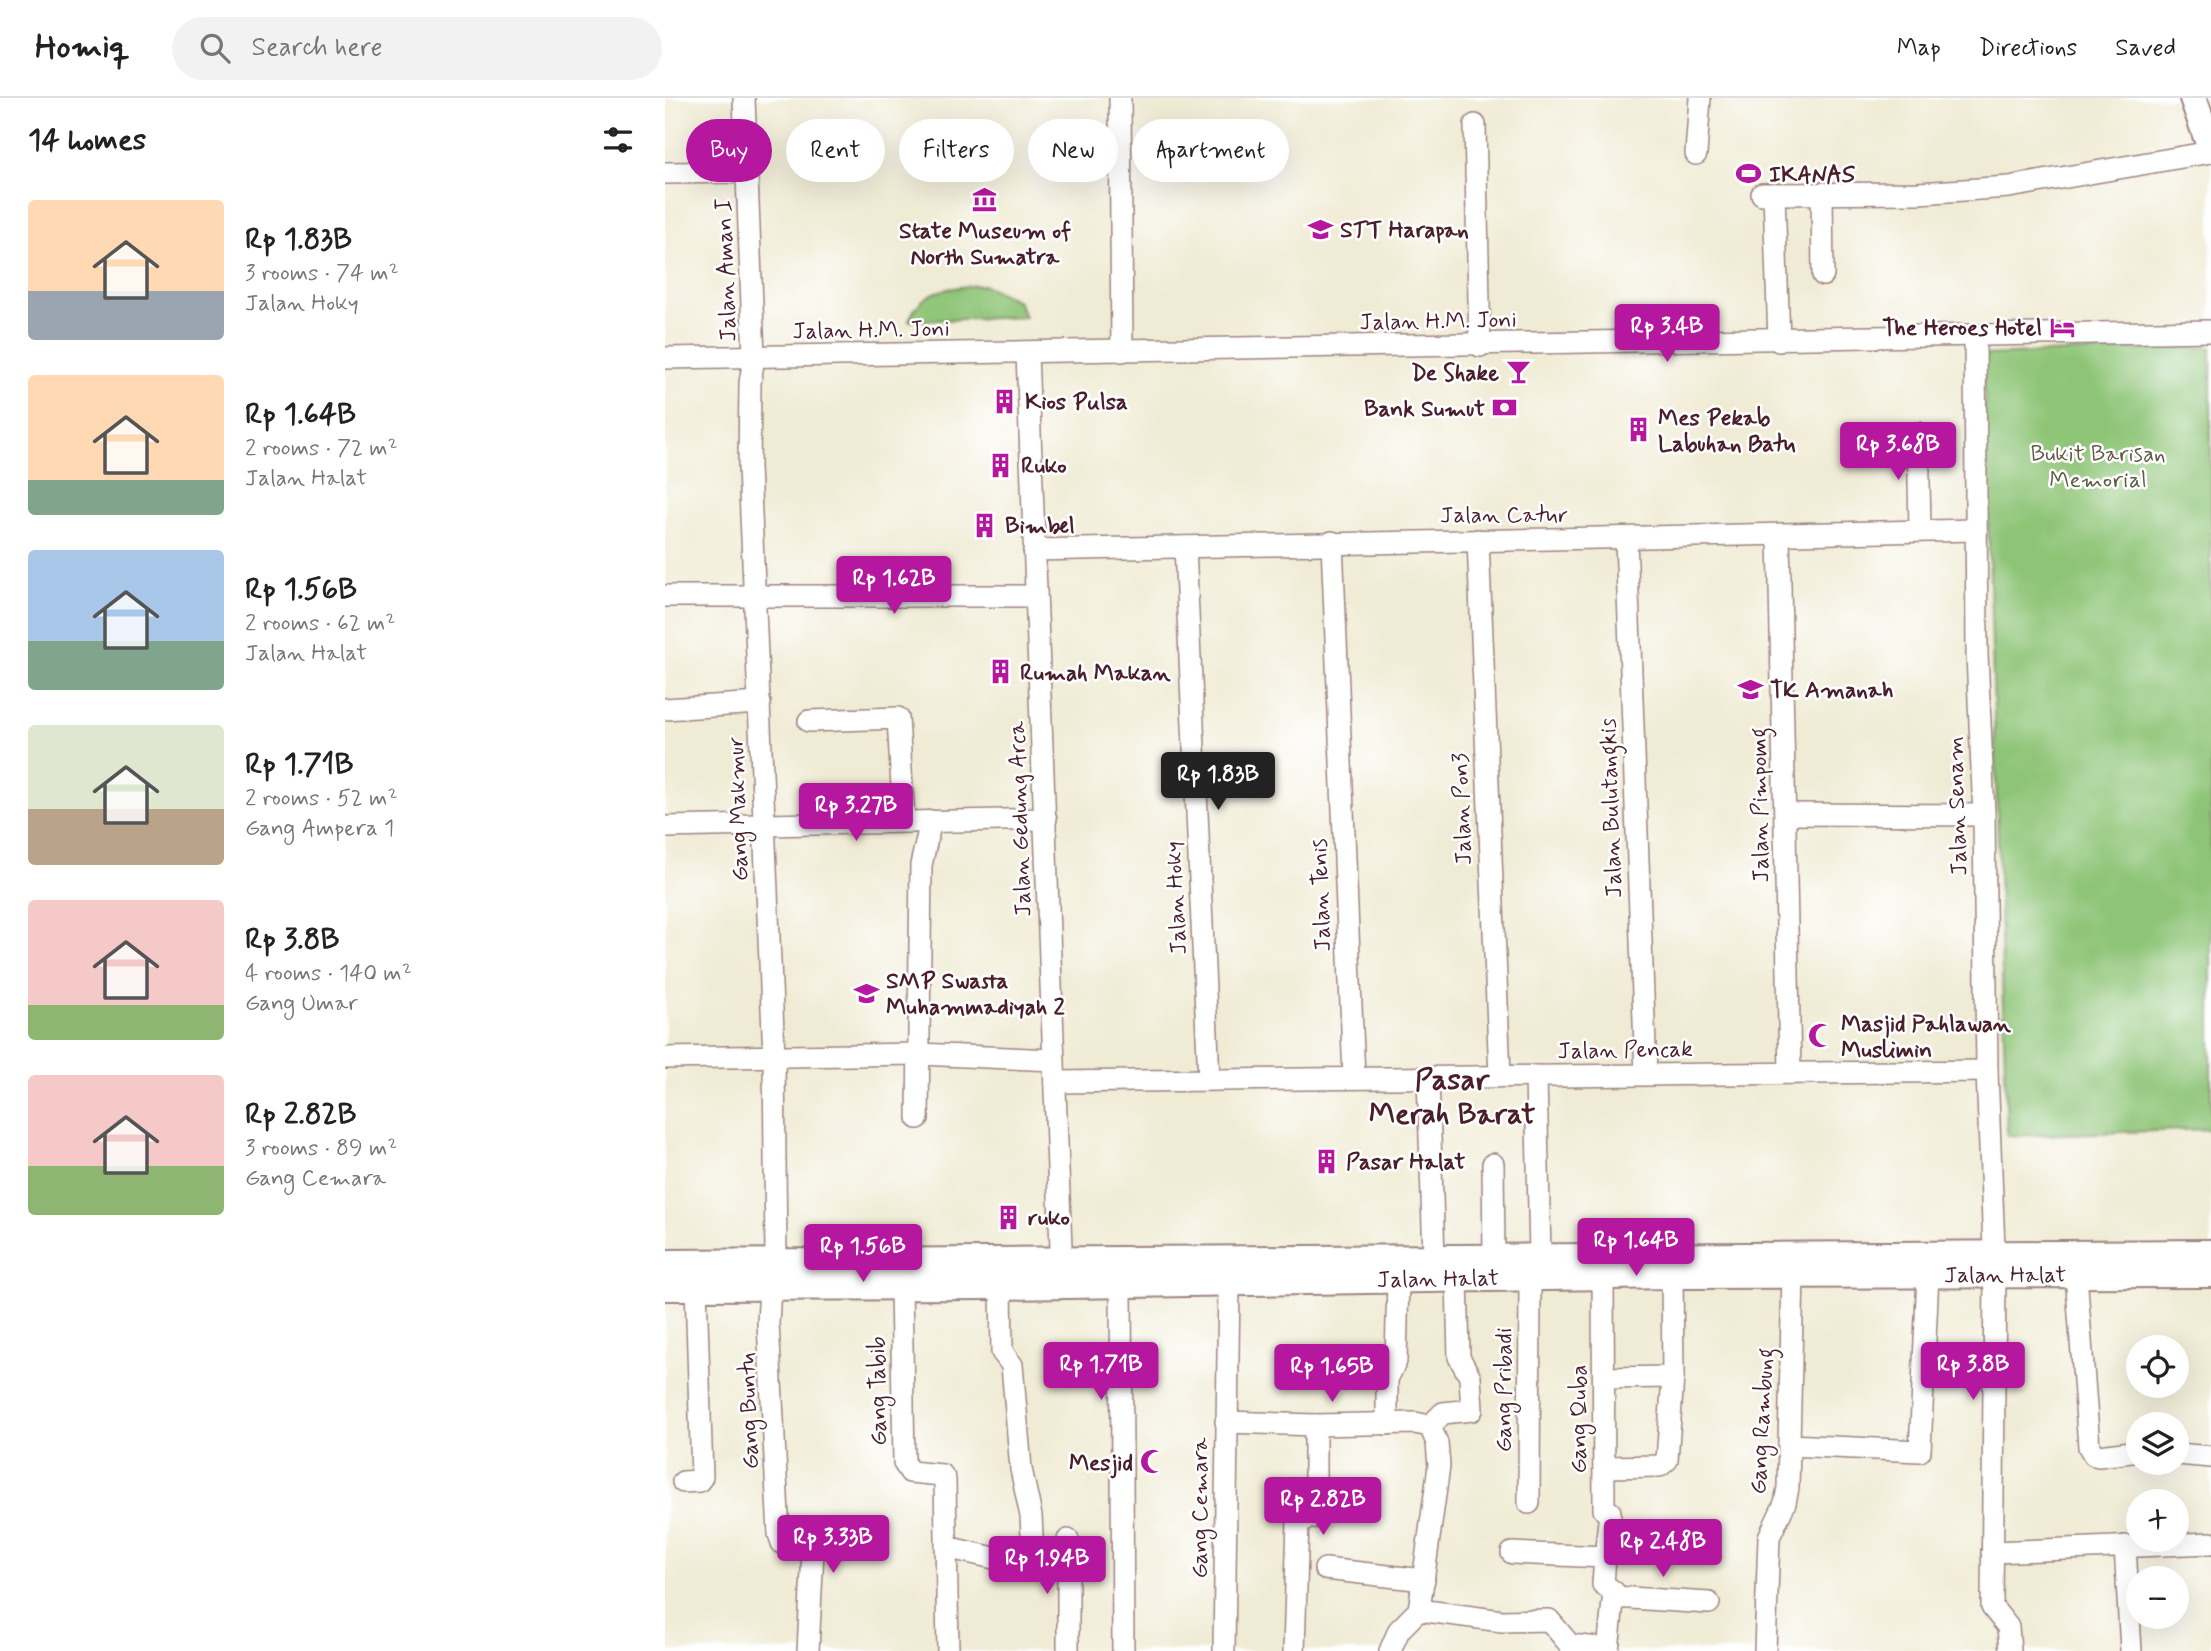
<!DOCTYPE html>
<meta charset="utf-8">
<style>
:root{--surface:#fff;--page:#f2f2f2;--text:#222;--muted:#767676;--line:#e0e0e0;--accent:#b5179e}
body{margin:0;font-family:Mynerve,sans-serif;background:var(--page);color:var(--text);height:100vh;display:flex;flex-direction:column;font-size:26px;white-space:nowrap}
*{box-sizing:border-box;margin:0}
p{font-size:23px;color:var(--muted)}
.icon{flex:none;width:38px;height:38px;fill:none;stroke:currentColor;stroke-width:2;stroke-linecap:round;stroke-linejoin:round}
.map{position:relative;flex:1;overflow:hidden}
.drawer{display:flex;flex-direction:column;background:var(--surface);width:665px}
.drawer>*{flex:none}
.hud{position:absolute;left:21px;top:21px;width:665px;height:63px;display:flex;gap:14px}
.controls{position:absolute;left:1461px;top:1237px;display:grid;gap:14px}
.controls a{display:grid;place-items:center;width:63px;height:63px;border-radius:50%;background:var(--surface);box-shadow:0 7px 28px #0002;font-size:35px}
.price{position:absolute;translate:-50% -60px;padding:0 16px;border-radius:7px;background:var(--accent);color:#fff;font-size:23px;line-height:46px;filter:drop-shadow(0 2px 4px #0008)}
.price::after{content:'';position:absolute;left:50%;top:42px;width:21px;height:16px;margin-left:-10px;background:inherit;clip-path:polygon(0 0,100% 0,50% 100%)}
.price.active{background:#222;color:#fff}
ul{padding:0;list-style:none}
li{display:flex;align-items:center;gap:21px;height:175px;padding:0 28px}
li span{display:grid;place-items:center;flex:none;width:196px;height:140px;border-radius:7px;color:#555}
li>.icon{margin-inline-start:auto}
span .icon{width:84px;height:84px;fill:#fffc;stroke-width:1}
li b{font-size:30px}
h2{display:flex;justify-content:space-between;align-items:center;height:84px;padding:0 28px;font-size:30px}
.chip{padding:0 24px;border-radius:32px;background:var(--surface);box-shadow:0 7px 28px #0002;font-size:24px;line-height:63px}
.chip.active{background:var(--accent);color:#fff}
header{display:flex;align-items:center;gap:42px;box-sizing:border-box;height:98px;padding:0 35px;background:var(--surface);border-bottom:2px solid var(--line)}
header strong{font-size:33px}
nav{display:flex;gap:38px;margin-inline-start:auto;font-size:24px}
.search{width:490px;height:63px;background:var(--page);display:flex;align-items:center;gap:18px;box-sizing:border-box;padding:0 24px;border-radius:38px;color:var(--muted);font-size:26px}
main{display:flex;flex:1;min-height:0}
.map>svg:first-child{display:block}
</style>
<header>
<strong>Homiq</strong>
<div class="search"><svg class="icon" aria-label="search" viewBox="0 0 24 24"><circle cx="10" cy="10" r="6"/><path d="M15 15l6 6"/></svg>Search here</div>
<nav><a>Map</a><a>Directions</a><a>Saved</a></nav>
</header>
<main>
<section class="drawer">
<h2>14 homes<svg class="icon" aria-label="filters" viewBox="0 0 24 24"><path d="M4 7h16M4 17h16"/><circle cx="9" cy="7" r="2"/><circle cx="15" cy="17" r="2"/></svg></h2>
<ul>
<li><span style="background:linear-gradient(#ffd9b3 65%,#9aa5b1 0)"><svg class="icon" aria-label="home" viewBox="0 0 24 24"><path d="M3 11l9-7 9 7M6 9v11h12V9"/></svg></span><div><b>Rp 1.83B</b><p>3 rooms · 74 m²</p><p>Jalan Hoky</p></div></li>
<li><span style="background:linear-gradient(#ffd9b3 75%,#7fa58c 0)"><svg class="icon" aria-label="home" viewBox="0 0 24 24"><path d="M3 11l9-7 9 7M6 9v11h12V9"/></svg></span><div><b>Rp 1.64B</b><p>2 rooms · 72 m²</p><p>Jalan Halat</p></div></li>
<li><span style="background:linear-gradient(#a9c7e8 65%,#7fa58c 0)"><svg class="icon" aria-label="home" viewBox="0 0 24 24"><path d="M3 11l9-7 9 7M6 9v11h12V9"/></svg></span><div><b>Rp 1.56B</b><p>2 rooms · 62 m²</p><p>Jalan Halat</p></div></li>
<li><span style="background:linear-gradient(#dfe7d0 60%,#b9a48a 0)"><svg class="icon" aria-label="home" viewBox="0 0 24 24"><path d="M3 11l9-7 9 7M6 9v11h12V9"/></svg></span><div><b>Rp 1.71B</b><p>2 rooms · 52 m²</p><p>Gang Ampera 1</p></div></li>
<li><span style="background:linear-gradient(#f6c9c9 75%,#8fb573 0)"><svg class="icon" aria-label="home" viewBox="0 0 24 24"><path d="M3 11l9-7 9 7M6 9v11h12V9"/></svg></span><div><b>Rp 3.8B</b><p>4 rooms · 140 m²</p><p>Gang Umar</p></div></li>
<li><span style="background:linear-gradient(#f6c9c9 65%,#8fb573 0)"><svg class="icon" aria-label="home" viewBox="0 0 24 24"><path d="M3 11l9-7 9 7M6 9v11h12V9"/></svg></span><div><b>Rp 2.82B</b><p>3 rooms · 89 m²</p><p>Gang Cemara</p></div></li>
</ul>
</section>
<div class="map">
<svg width="1546" height="1553" viewBox="0 0 1546 1553">
<rect width="100%" height="100%" fill="#fff"/>
<filter id="ink" filterUnits="userSpaceOnUse"><feTurbulence type="fractalNoise" baseFrequency=".0143" numOctaves="2"/><feDisplacementMap in="SourceGraphic" scale="14" xChannelSelector="R" yChannelSelector="G"/><feConvolveMatrix kernelMatrix="1 2 1 2 8 2 1 2 1" color-interpolation-filters="sRGB"/></filter>
<filter id="wash" filterUnits="userSpaceOnUse"><feTurbulence type="fractalNoise" baseFrequency=".00686" numOctaves="4" result="noise"/><feDisplacementMap in="SourceGraphic" scale="28" xChannelSelector="R" yChannelSelector="G"/><feGaussianBlur stdDeviation="1.57" result="paint"/><feColorMatrix in="noise" values="0 0 0 0 0 0 0 0 0 0 0 0 0 0 0 0 0 1.4 0 .05"/><feComposite in="paint" operator="in"/></filter>
<g filter="url(#wash)">
<rect width="100%" height="100%" fill="#f0ebd4"/>
<g fill="#8dc476" stroke="#6c7250" stroke-width="2">
<path d="M 318,187 L 353,203 L 360,219 L 244,223 C 255,190 287,189 318,187 Z"/>
<polygon points="1546,249 1546,1031 1342,1038 1318,257"/>
</g>
</g>
<g filter="url(#ink)">
<g fill="none" stroke-linecap="round" stroke-linejoin="round">
<defs>
<g id="minor">
<polyline points="79,0 89,259 85,285 84,369 109,958 111,1162"/>
<polyline points="455,0 457,253"/>
<polyline points="810,27 815,248"/>
<polyline points="1031,56 1035,0"/>
<polyline points="0,75 83,74"/>
<polyline points="1157,95 1158,177"/>
<polyline points="1097,96 1253,95 1344,89 1546,54"/>
<polyline points="1109,96 1114,243"/>
<polyline points="1310,238 1312,556 1319,717 1322,973 1330,1176 1327,1509 1343,1529 1345,1553"/>
<polyline points="362,255 397,1176"/>
<polyline points="0,260 1546,233"/>
<polyline points="1253,335 1255,432"/>
<polyline points="1114,437 1125,975"/>
<polyline points="961,441 981,976"/>
<polyline points="813,442 835,978"/>
<polyline points="667,444 689,980"/>
<polyline points="520,449 544,981"/>
<polyline points="369,452 1311,432"/>
<polyline points="0,498 370,498"/>
<polyline points="0,611 95,605"/>
<polyline points="144,623 233,620 239,724"/>
<polyline points="1121,716 1319,717"/>
<polyline points="0,729 381,721"/>
<polyline points="0,960 254,956 389,962"/>
<polyline points="871,978 875,1157"/>
<polyline points="763,979 769,1159"/>
<polyline points="390,984 1322,973"/>
<polyline points="253,1020 256,767 266,723"/>
<polyline points="828,1066 829,1158"/>
<polyline points="1411,1176 1424,1349 1429,1357 1434,1358 1474,1353"/>
<polyline points="938,1177 939,1412 945,1414 940,1459"/>
<polyline points="456,1185 458,1553"/>
<polyline points="236,1188 239,1365 245,1374 277,1377 280,1382 283,1553"/>
<polyline points="105,1189 103,1225 114,1436 117,1445 141,1447 148,1453 143,1553"/>
<polyline points="939,1280 1008,1279"/>
<polyline points="561,1324 650,1327 750,1325 765,1328"/>
<polyline points="722,1326 722,1281 731,1263 733,1182"/>
<polyline points="765,1328 778,1315 807,1312 805,1279 794,1259 792,1180"/>
<polyline points="1124,1347 1255,1353 1263,1176"/>
<polyline points="1512,1356 1546,1359"/>
<polyline points="940,1369 995,1368 1002,1362 1008,1279 1007,1177"/>
<polyline points="18,1384 34,1383 37,1379 31,1189"/>
<polyline points="864,1405 865,1178"/>
<polyline points="403,1442 403,1553"/>
<polyline points="1460,1448 1466,1553"/>
<polyline points="281,1449 329,1460 364,1462 368,1457 366,1418 356,1371 347,1267 337,1254 336,1188"/>
<polyline points="1327,1454 1546,1445"/>
<polyline points="847,1455 940,1459 938,1486 949,1494 943,1553"/>
<polyline points="660,1471 759,1482"/>
<polyline points="949,1499 1044,1505"/>
<polyline points="754,1512 837,1523 884,1522 905,1547 943,1551"/>
<polyline points="559,1553 564,1184"/>
<polyline points="629,1553 633,1423 650,1419 650,1327"/>
<polyline points="725,1553 734,1532 754,1512 774,1368 772,1345 765,1328"/>
<polyline points="1100,1553 1104,1439 1120,1405 1123,1390 1128,1176"/>
</g>
<g id="major">
<polyline points="1528,0 1546,51"/>
<polyline points="0,1165 1546,1155"/>
<polyline points="0,1189 336,1188 1007,1177 1546,1176"/>
</g>
</defs>
<use href="#minor" stroke="#9d8580" stroke-width="24"/>
<use href="#major" stroke="#9d8580" stroke-width="30"/>
<use href="#minor" stroke="#fff" stroke-width="21"/>
<use href="#major" stroke="#fff" stroke-width="26"/>
</g>
</g>
<defs>
<symbol id="stadium-bare" viewBox="-9 -9 18 18"><path d="M0-5a6.5 5 0 1 0 0 10a6.5 5 0 1 0 0-10ZM-3.5-1.8h7v3.6h-7Z" fill="#b5179e" stroke="#fff" stroke-width="2.5" paint-order="stroke"/></symbol>
<symbol id="museum-bare" viewBox="-9 -9 18 18"><path d="M0-6L6-3V-2H-6V-3ZM-5-1h2V3h-2ZM-1-1h2V3h-2ZM3-1h2V3H3ZM-6 4H6V6H-6Z" fill="#b5179e" stroke="#fff" stroke-width="2.5" paint-order="stroke"/></symbol>
<symbol id="university-bare" viewBox="-9 -9 18 18"><path d="M0-5L7-2L0 1L-7-2ZM-4 1L0 2.5L4 1V4Q0 6-4 4Z" fill="#b5179e" stroke="#fff" stroke-width="2.5" paint-order="stroke"/></symbol>
<symbol id="hotel-bare" viewBox="-9 -9 18 18"><path d="M-6-4.5h1.5V1H6V5H4.5V3h-9V5H-6ZM-4 0a1.8 1.8 0 1 1 3.6 0ZM.5 0V-2.5h3Q6-2.5 6 0Z" fill="#b5179e" stroke="#fff" stroke-width="2.5" paint-order="stroke"/></symbol>
<symbol id="bar-bare" viewBox="-9 -9 18 18"><path d="M-6-5H6L.8 .8V4.5H3.5V6h-7V4.5H-.8V.8Z" fill="#b5179e" stroke="#fff" stroke-width="2.5" paint-order="stroke"/></symbol>
<symbol id="building-bare" viewBox="-9 -9 18 18"><path d="M-4-6H4V6H1V3H-1V6H-4ZM-2.5-4.3h1.7v1.8h-1.7ZM.8-4.3h1.7v1.8H.8ZM-2.5-1h1.7V.8h-1.7ZM.8-1h1.7V.8H.8Z" fill="#b5179e" stroke="#fff" stroke-width="2.5" paint-order="stroke"/></symbol>
<symbol id="bank-bare" viewBox="-9 -9 18 18"><path d="M-6-4H6V4H-6ZM0-2.3a2.3 2.3 0 1 0 0 4.6a2.3 2.3 0 1 0 0-4.6Z" fill="#b5179e" stroke="#fff" stroke-width="2.5" paint-order="stroke"/></symbol>
<symbol id="school-bare" viewBox="-9 -9 18 18"><path d="M0-5L7-2L0 1L-7-2ZM-4 1L0 2.5L4 1V4Q0 6-4 4Z" fill="#b5179e" stroke="#fff" stroke-width="2.5" paint-order="stroke"/></symbol>
<symbol id="mosque-bare" viewBox="-9 -9 18 18"><path d="M3.5-4.9A6 6 0 1 0 3.5 4.9A5 5 0 1 1 3.5-4.9Z" fill="#b5179e" stroke="#fff" stroke-width="2.5" paint-order="stroke"/></symbol>
</defs>
<g fill-rule="evenodd">
<use href="#stadium-bare" x="1066" y="58" width="35" height="35"/>
<use href="#museum-bare" x="302" y="84" width="35" height="35"/>
<use href="#university-bare" x="638" y="114" width="35" height="35"/>
<use href="#hotel-bare" x="1380" y="212" width="35" height="35"/>
<use href="#bar-bare" x="836" y="256" width="35" height="35"/>
<use href="#building-bare" x="322" y="286" width="35" height="35"/>
<use href="#bank-bare" x="822" y="292" width="35" height="35"/>
<use href="#building-bare" x="956" y="314" width="35" height="35"/>
<use href="#building-bare" x="318" y="350" width="35" height="35"/>
<use href="#building-bare" x="302" y="410" width="35" height="35"/>
<use href="#building-bare" x="318" y="556" width="35" height="35"/>
<use href="#school-bare" x="1068" y="574" width="35" height="35"/>
<use href="#school-bare" x="184" y="878" width="35" height="35"/>
<use href="#mosque-bare" x="1138" y="920" width="35" height="35"/>
<use href="#building-bare" x="644" y="1046" width="35" height="35"/>
<use href="#building-bare" x="326" y="1102" width="35" height="35"/>
<use href="#mosque-bare" x="470" y="1346" width="35" height="35"/>
</g>
<g text-anchor="middle" stroke-width="5" stroke-linejoin="round" paint-order="stroke">
<g font-size="23" font-weight="bold" fill="#4a1f2b" stroke="#fff" text-anchor="start">
<text x="1104" y="84">IKANAS</text>
<text x="675" y="139">STT Harapan</text>
<text x="320" y="140" text-anchor="middle">State Museum of<tspan x="320" dy="26">North Sumatra</tspan></text>
<text x="1377" y="237" text-anchor="end">The Heroes Hotel</text>
<text x="834" y="282" text-anchor="end">De Shake</text>
<text x="360" y="311">Kios Pulsa</text>
<text x="820" y="318" text-anchor="end">Bank Sumut</text>
<text x="993" y="327">Mes Pekab<tspan x="993" dy="26">Labuhan Batu</tspan></text>
<text x="356" y="375">Ruko</text>
<text x="340" y="435">Bimbel</text>
<text x="355" y="582">Rumah Makan</text>
<text x="1105" y="599">TK Amanah</text>
<text x="221" y="890">SMP Swasta<tspan x="221" dy="26">Muhammadiyah 2</tspan></text>
<text x="1176" y="933">Masjid Pahlawan<tspan x="1176" dy="26">Muslimin</tspan></text>
<text x="681" y="1071">Pasar Halat</text>
<text x="363" y="1127">ruko</text>
<text x="468" y="1372" text-anchor="end">Mesjid</text>
</g>
<g font-size="23" fill="#4a1f2b" stroke="#fff">
<text transform="translate(60 172) rotate(-92)" y="8">Jalan Aman I</text>
<text transform="translate(773 222) rotate(-1)" y="8">Jalan H.M. Joni</text>
<text transform="translate(206 231) rotate(-1)" y="8">Jalan H.M. Joni</text>
<text x="839" y="424">Jalan Catur</text>
<text transform="translate(1094 707) rotate(-91)" y="8">Jalan Pimpomg</text>
<text transform="translate(1291 708) rotate(-92)" y="8">Jalan Senam</text>
<text transform="translate(945 710) rotate(-92)" y="8">Jalan Bulutangkis</text>
<text transform="translate(72 711) rotate(-92)" y="8">Gang Makmur</text>
<text transform="translate(796 711) rotate(-92)" y="8">Jalan Pon3</text>
<text transform="translate(354 721) rotate(-92)" y="8">Jalan Gedung Arca</text>
<text transform="translate(655 797) rotate(-92)" y="8">Jalan Tenis</text>
<text transform="translate(510 800) rotate(-93)" y="8">Jalan Hoky</text>
<text transform="translate(960 951) rotate(-1)" y="8">Jalan Pencak</text>
<text x="1340" y="1184">Jalan Halat</text>
<text transform="translate(773 1180) rotate(-1)" y="8">Jalan Halat</text>
<text transform="translate(838 1292) rotate(-90)" y="8">Gang Pribadi</text>
<text transform="translate(212 1293) rotate(-91)" y="8">Gang Tabib</text>
<text transform="translate(83 1313) rotate(-92)" y="8">Gang Buntu</text>
<text transform="translate(913 1321) rotate(-90)" y="8">Gang Quba</text>
<text transform="translate(1096 1323) rotate(-87)" y="8">Gang Rambung</text>
<text transform="translate(534 1410) rotate(-90)" y="8">Gang Cemara</text>
</g>
<g font-size="23" fill="#615945" stroke="#fff">
<text x="1433" y="363">Bukit Barisan<tspan x="1433" dy="26">Memorial</tspan></text>
</g>
<g font-size="30" font-weight="bold" fill="#4a1f2b" stroke="#fff">
<text x="787" y="991">Pasar<tspan x="787" dy="34">Merah Barat</tspan></text>
</g>
</g>
</svg>
<div class="controls">
<a><svg class="icon" aria-label="locate" viewBox="0 0 24 24"><circle cx="12" cy="12" r="6"/><path d="M12 2v4M12 18v4M2 12h4M18 12h4"/></svg></a>
<a><svg class="icon" aria-label="layers" viewBox="0 0 24 24"><path d="M12 4l9 5-9 5-9-5zM3 14l9 5 9-5"/></svg></a>
<a>+</a>
<a>−</a>
</div>
<b class="price" style="left:1002px;top:266px">Rp 3.4B</b>
<b class="price" style="left:1233px;top:384px">Rp 3.68B</b>
<b class="price" style="left:229px;top:518px">Rp 1.62B</b>
<b class="price active" style="left:553px;top:714px">Rp 1.83B</b>
<b class="price" style="left:191px;top:745px">Rp 3.27B</b>
<b class="price" style="left:971px;top:1180px">Rp 1.64B</b>
<b class="price" style="left:198px;top:1186px">Rp 1.56B</b>
<b class="price" style="left:436px;top:1304px">Rp 1.71B</b>
<b class="price" style="left:1308px;top:1304px">Rp 3.8B</b>
<b class="price" style="left:667px;top:1306px">Rp 1.65B</b>
<b class="price" style="left:658px;top:1439px">Rp 2.82B</b>
<b class="price" style="left:168px;top:1477px">Rp 3.33B</b>
<b class="price" style="left:998px;top:1481px">Rp 2.48B</b>
<b class="price" style="left:382px;top:1498px">Rp 1.94B</b>
<div class="hud">
<a class="chip active">Buy</a>
<a class="chip">Rent</a>
<a class="chip">Filters</a>
<a class="chip">New</a>
<a class="chip">Apartment</a>
</div>
</div>
</main>
